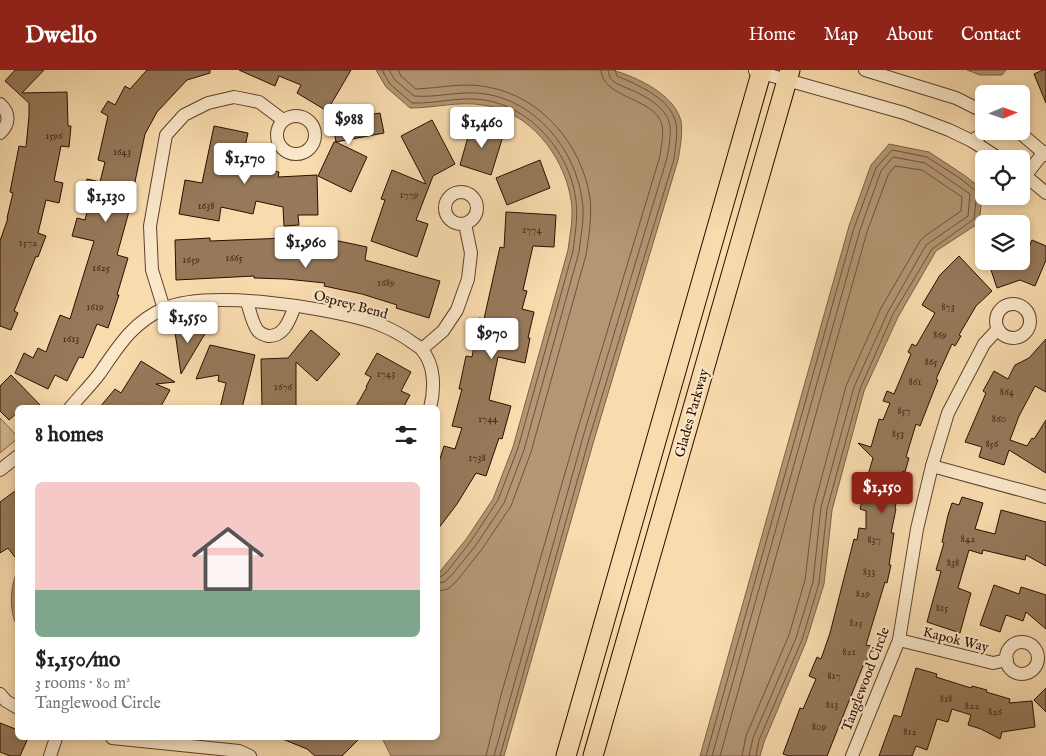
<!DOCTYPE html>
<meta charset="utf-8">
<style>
:root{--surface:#fff;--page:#f6f6f6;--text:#222;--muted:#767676;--accent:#8f2418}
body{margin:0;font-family:"IM FELL English",serif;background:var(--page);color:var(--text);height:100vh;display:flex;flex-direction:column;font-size:19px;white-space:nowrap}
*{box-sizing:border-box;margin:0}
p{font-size:16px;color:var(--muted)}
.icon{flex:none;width:28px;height:28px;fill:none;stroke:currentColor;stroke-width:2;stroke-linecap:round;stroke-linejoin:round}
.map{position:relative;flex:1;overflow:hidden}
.drawer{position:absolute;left:15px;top:335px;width:425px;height:335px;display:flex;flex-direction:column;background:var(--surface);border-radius:8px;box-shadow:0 2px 8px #0003}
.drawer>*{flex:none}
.needle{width:32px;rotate:88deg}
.fabs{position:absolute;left:975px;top:15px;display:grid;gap:10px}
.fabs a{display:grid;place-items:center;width:55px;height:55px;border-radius:8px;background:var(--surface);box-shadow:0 2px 8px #0003;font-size:25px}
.price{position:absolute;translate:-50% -42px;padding:0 11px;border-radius:5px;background:#fff;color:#222;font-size:16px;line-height:32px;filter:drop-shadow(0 1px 2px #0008)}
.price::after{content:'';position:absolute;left:50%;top:30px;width:15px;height:11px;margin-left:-8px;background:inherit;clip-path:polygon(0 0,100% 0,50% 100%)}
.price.selected{background:var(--accent);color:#fff}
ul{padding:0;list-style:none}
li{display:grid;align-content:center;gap:10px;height:265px;padding:0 20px}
li span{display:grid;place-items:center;height:155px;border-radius:8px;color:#555}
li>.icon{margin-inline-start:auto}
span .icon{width:90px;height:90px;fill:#fffc;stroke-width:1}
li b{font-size:21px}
h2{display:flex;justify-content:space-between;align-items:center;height:60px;padding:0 20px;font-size:21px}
header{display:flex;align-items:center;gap:30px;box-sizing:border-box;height:70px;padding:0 25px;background:var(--accent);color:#fff}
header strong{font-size:24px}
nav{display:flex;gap:28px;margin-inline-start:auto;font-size:18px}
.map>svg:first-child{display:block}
</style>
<header>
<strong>Dwello</strong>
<nav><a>Home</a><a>Map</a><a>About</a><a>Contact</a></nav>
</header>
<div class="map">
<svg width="1046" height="686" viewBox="0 0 1046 686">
<rect width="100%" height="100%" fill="#f9dcae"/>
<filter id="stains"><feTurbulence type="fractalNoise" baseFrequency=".004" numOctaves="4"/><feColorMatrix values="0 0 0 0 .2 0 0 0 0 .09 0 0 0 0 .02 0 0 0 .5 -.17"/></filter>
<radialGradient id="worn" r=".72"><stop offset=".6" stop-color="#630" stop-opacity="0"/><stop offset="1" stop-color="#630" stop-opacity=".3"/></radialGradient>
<polygon fill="#d6b990" stroke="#806348" points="0,348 18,367 17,369 0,383"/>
<g fill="#b39673" stroke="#7d5f45">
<path d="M 376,0 L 612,0 C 637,7 674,24 681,51 C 683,64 680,78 678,90 L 594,370 L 504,686 L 391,686 L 382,668 L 438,668 L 438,504 L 467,468 L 493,429 L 513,377 L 568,180 C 570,163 574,146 571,130 C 564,85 529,41 483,35 C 458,31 435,38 410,38 L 386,17 Z"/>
<polygon points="967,0 1006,0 1002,5 980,5"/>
<polygon points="889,74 929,82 964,105 983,120 979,153 936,181 898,247 864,321 832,440 824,514 806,572 764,672 760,686 700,686 849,156 871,95"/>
<path d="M 17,502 L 17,556 C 9,541 10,517 17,502 Z"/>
</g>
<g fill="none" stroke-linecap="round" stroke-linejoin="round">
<g stroke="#6f523a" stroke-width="1">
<path d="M 382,0 L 390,14 L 412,33 C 436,34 460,26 484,30 C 532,37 571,84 576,131 C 578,148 575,164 573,181 L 518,378 L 498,430 L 471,471 L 446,503 L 442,506 L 438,507"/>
<path d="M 389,0 L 395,10 L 414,26 C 438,28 461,20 486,24 C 536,32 575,79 582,129 C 585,146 581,164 579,182 L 524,380 L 504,433 L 476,475 L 451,506 L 444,512 L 438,513"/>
<path d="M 398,0 L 401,6 L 416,19 C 441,18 464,12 488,17 C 542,27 582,75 590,128 C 592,146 589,166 586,185 L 531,382 L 511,436 L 482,479 L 456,512 L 448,519 L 438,521"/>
<path d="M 486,686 L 501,625 L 576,365 L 660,86 C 661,76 664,65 662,55 C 655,27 602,29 601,0"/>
<path d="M 494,686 L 583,367 L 667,88 C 669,77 671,66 670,56 C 667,36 643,25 627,18 C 622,16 616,14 613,11 C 609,8 609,4 608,0"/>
<path d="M 500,686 L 589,369 L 674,89 C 675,78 678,65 676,54 C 672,29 638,15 617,6 L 615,0"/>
<polyline points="706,686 854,158 876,98 892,80 927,87 961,109 977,122 974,149 932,179 893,244 860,319 827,439 819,513 802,570 759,670 756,686"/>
<polyline points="712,686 860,160 881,101 893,87 925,93 970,124 968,146 926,175 888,242 854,317 821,437 813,512 796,568 753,668 749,686"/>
<polyline points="720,686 867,162 888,105 895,96 922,100 962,127 961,141 925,166 920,171 881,238 846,316 814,436 805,510 789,565 746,666 742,686"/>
</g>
</g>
<g fill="#96795a" stroke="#2b0d00">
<polygon points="15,0 44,0 22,23 67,22 68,56 71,56 69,77 61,76 54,111 63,113 59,133 46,130 38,163 46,166 38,187 36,186 14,241 18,243 11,260 0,256 0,171 8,148 7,148 13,123 10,122 19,76 26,77 29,46 29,33 5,11"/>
<polygon points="147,0 210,0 210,3 187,10 157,42 145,64 128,145 117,185 128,188 117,225 119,225 108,258 97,254 83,288 79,287 67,311 55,305 48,319 15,303 24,283 33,288 38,278 46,282 60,245 70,249 94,171 72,166 77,148 85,150 90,131 83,129 87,109 100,112 105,92 98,90 108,46 101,42 108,31 115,35 125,16 130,19"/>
<polygon points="239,0 351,0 327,41 297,23 301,15 279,6 275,16"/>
<polygon points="1043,0 1046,0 1046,33 1034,4"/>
<polygon points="345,36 346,42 366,39 367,45 380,43 384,63 336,72 367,87 351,122 318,106 334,72 336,72 330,39"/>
<polygon points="432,50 455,94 433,106 416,150 428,154 417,187 371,171 385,130 381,129 392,100 426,114 401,66"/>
<polygon points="472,53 504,63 491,105 460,95"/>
<polygon points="214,56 248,63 241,94 279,102 278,107 317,105 318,145 298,145 299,155 284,156 283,137 256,131 253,144 221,137 219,151 179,144 185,110 202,113"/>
<polygon points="540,90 550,118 507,135 496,108"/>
<polygon points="506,142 556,145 554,177 533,176 523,220 527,221 522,239 534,242 528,268 530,268 525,293 498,287 489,330 511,336 502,369 499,368 486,406 476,403 457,434 438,459 438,395 444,376 455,379 462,358 452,356 462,319 459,319 466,286 472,287 479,248 484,249 500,177 504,178"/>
<polygon points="210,168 210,171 286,168 286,174 332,179 334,170 367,177 365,190 440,211 429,248 396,238 397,235 362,224 324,216 325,213 286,209 254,208 254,206 176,210 175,170"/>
<polygon points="1032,170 1046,176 1046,190 1035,216 1020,210 997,218 988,191 1023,191"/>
<polygon points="959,186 992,221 976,236 959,265 961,266 955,276 952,274 936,309 938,310 920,356 916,354 906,387 909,388 905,402 903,401 895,438 896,439 891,463 894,463 889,495 891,495 887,513 885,512 866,575 871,576 865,596 863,596 827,686 789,686 783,684 800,638 803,639 816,609 809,606 817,587 821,589 830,563 854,469 857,470 859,458 866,459 866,441 860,439 866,415 861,412 863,404 868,405 873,388 858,373 871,377 879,349 883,350 890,333 883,331 887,321 894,324 911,284 908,282 912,274 916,276 935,243 922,235 940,205"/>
<polygon points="209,257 181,304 175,262"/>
<polygon points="311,260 340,284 317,311 296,292 296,337 262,337 261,289 288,288"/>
<polygon points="1046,269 1046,322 1035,316 1019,346 1010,370 1027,376 1032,368 1034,369 1046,350 1046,403 1009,380 1004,395 979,387 982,377 965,372 986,323 983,321 994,301 1008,309 1015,295 1029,288"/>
<polygon points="210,275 255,285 242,338 220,338 226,313 218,311 219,305 196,309"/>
<polygon points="377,283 411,302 401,321 410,325 403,338 355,338 367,317 366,317 371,307 365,304"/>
<polygon points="141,291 175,312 156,314 170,320 160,338 99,338 115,319 121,323"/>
<polygon points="11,305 43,338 18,338 18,342 9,350 0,341 0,316"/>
<polygon points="18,419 18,491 8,478 0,483 0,432"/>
<polygon points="962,427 983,433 975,459 995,464 1001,440 1046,452 1046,496 1026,485 1025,490 983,480 982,484 969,480 958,518 971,523 960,563 927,552 941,501 936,500 944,473 942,472 948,445 952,433 959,435"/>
<polygon points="994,515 1019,524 1021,517 1046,525 1046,559 1026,542 1023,551 1006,545 1000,562 980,555"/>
<polygon points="916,598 937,604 936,607 971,618 972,616 987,620 986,622 1010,629 1009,633 1032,631 1035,657 1002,662 1000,669 981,659 968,655 971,645 952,639 948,652 937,649 927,680 916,676 912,686 879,686 894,645 901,647"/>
<polygon points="1046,618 1046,642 1034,630"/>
<polygon points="0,653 18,660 18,668 28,668 20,686 10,686 0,682"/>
<polygon points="280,668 360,668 342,686 315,686 307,679"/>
</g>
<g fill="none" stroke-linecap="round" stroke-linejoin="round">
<defs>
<g id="minor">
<polyline points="865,0 956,28 984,42"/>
<polyline points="755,1 904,43 949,60 972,71 1000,89"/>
<path d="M 0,34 C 10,43 10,54 0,63"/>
<circle cx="296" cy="65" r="19"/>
<polyline points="1018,61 1046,85"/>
<polyline points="972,71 982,64 984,61"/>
<polyline points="1021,102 1046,123"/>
<polyline points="1026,105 1044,82"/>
<circle cx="461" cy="138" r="16"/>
<path d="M 247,232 C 250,241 252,253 258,261 C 261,264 264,265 268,266 C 285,267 290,248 295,236"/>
<circle cx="1013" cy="251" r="17"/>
<polyline points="164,239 152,200 150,156 166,65 184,45 208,33 234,27 259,32 283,50"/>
<polyline points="422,279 443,261 457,240 468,209 471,183 465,154"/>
<path d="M 70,338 C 80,326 91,315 100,303 C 118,277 132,253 163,239 C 208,219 325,237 373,252 C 387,257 401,264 413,273 C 416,275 420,277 422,280 C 435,295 435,319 430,338"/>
<polyline points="932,396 1046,427"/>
<polyline points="0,400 18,386"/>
<polyline points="899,570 993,593 1007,590"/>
<circle cx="1022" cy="588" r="16"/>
<polyline points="0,624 6,631 18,638"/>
<polyline points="112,668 239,681 250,686"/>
<polyline points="50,686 56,668"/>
<polyline points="852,686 899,570 917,459 932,396 948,343 984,274 998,259"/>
</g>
<g id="primary">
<polyline points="566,686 762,0"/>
<polyline points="593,686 790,0"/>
</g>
</defs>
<use href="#minor" stroke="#5e412c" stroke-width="14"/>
<use href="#primary" stroke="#2b0d00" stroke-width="21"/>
<use href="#minor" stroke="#fbe8ca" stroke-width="12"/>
<use href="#primary" stroke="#f9dcae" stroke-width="19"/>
</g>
<g text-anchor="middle" stroke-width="4.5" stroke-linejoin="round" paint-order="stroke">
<g font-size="11" fill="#462816">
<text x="54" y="69">1596</text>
<text x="122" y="85">1643</text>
<text x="409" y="128">1779</text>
<text x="206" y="139">1638</text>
<text x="532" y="163">1774</text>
<text x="28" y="176">1572</text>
<text x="234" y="191">1665</text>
<text x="191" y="193">1659</text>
<text x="101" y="201">1625</text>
<text x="386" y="216">1689</text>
<text x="95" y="240">1619</text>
<text x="948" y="240">873</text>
<text x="940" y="268">869</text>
<text x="71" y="272">1613</text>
<text x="931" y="295">865</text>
<text x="386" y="307">1743</text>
<text x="915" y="315">861</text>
<text x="283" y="320">1676</text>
<text x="1007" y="325">864</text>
<text x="904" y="344">857</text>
<text x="488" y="352">1744</text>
<text x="999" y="352">860</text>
<text x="898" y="367">853</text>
<text x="992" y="377">856</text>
<text x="477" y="391">1738</text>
<text x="968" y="472">842</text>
<text x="874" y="473">837</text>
<text x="953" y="496">838</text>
<text x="869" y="505">833</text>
<text x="863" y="527">829</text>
<text x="942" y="541">815</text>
<text x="856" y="556">825</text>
<text x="849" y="585">821</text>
<text x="834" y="609">817</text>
<text x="946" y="632">818</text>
<text x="832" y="638">813</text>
<text x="972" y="639">822</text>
<text x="995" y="645">826</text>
<text x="819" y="660">809</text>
<text x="910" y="665">812</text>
</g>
<g font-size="14" fill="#2b0d00" stroke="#fbe8ca">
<text transform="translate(351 234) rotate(15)" y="5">Osprey Bend</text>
<text transform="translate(691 343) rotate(-74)" y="5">Glades Parkway</text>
<text transform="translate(956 569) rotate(14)" y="5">Kapok Way</text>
<text transform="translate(865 609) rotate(-69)" y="5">Tanglewood Circle</text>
</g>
</g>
<rect width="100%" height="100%" filter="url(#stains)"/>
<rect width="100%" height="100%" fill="url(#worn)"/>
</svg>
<div class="fabs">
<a><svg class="needle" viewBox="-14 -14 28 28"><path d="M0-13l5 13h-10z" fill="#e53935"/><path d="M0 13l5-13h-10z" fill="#767676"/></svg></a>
<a><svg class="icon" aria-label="locate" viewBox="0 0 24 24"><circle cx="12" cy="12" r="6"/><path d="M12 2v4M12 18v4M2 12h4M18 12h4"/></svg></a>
<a><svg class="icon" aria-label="layers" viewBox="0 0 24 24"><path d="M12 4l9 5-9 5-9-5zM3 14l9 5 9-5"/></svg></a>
</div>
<b class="price" style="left:349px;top:76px">$988</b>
<b class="price" style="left:482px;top:79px">$1,460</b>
<b class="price" style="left:245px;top:115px">$1,170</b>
<b class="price" style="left:106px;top:153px">$1,130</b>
<b class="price" style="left:306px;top:199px">$1,960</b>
<b class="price" style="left:188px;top:274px">$1,550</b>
<b class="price" style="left:492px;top:290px">$970</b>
<b class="price selected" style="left:882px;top:444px">$1,150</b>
<section class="drawer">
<h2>8 homes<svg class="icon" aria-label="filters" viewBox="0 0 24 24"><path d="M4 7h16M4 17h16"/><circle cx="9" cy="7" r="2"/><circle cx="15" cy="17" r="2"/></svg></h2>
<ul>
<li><span style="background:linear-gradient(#f6c9c9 70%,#7fa58c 0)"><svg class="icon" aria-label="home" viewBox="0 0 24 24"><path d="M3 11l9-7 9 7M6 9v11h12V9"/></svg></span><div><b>$1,150/mo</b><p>3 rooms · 80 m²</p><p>Tanglewood Circle</p></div></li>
</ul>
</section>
</div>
